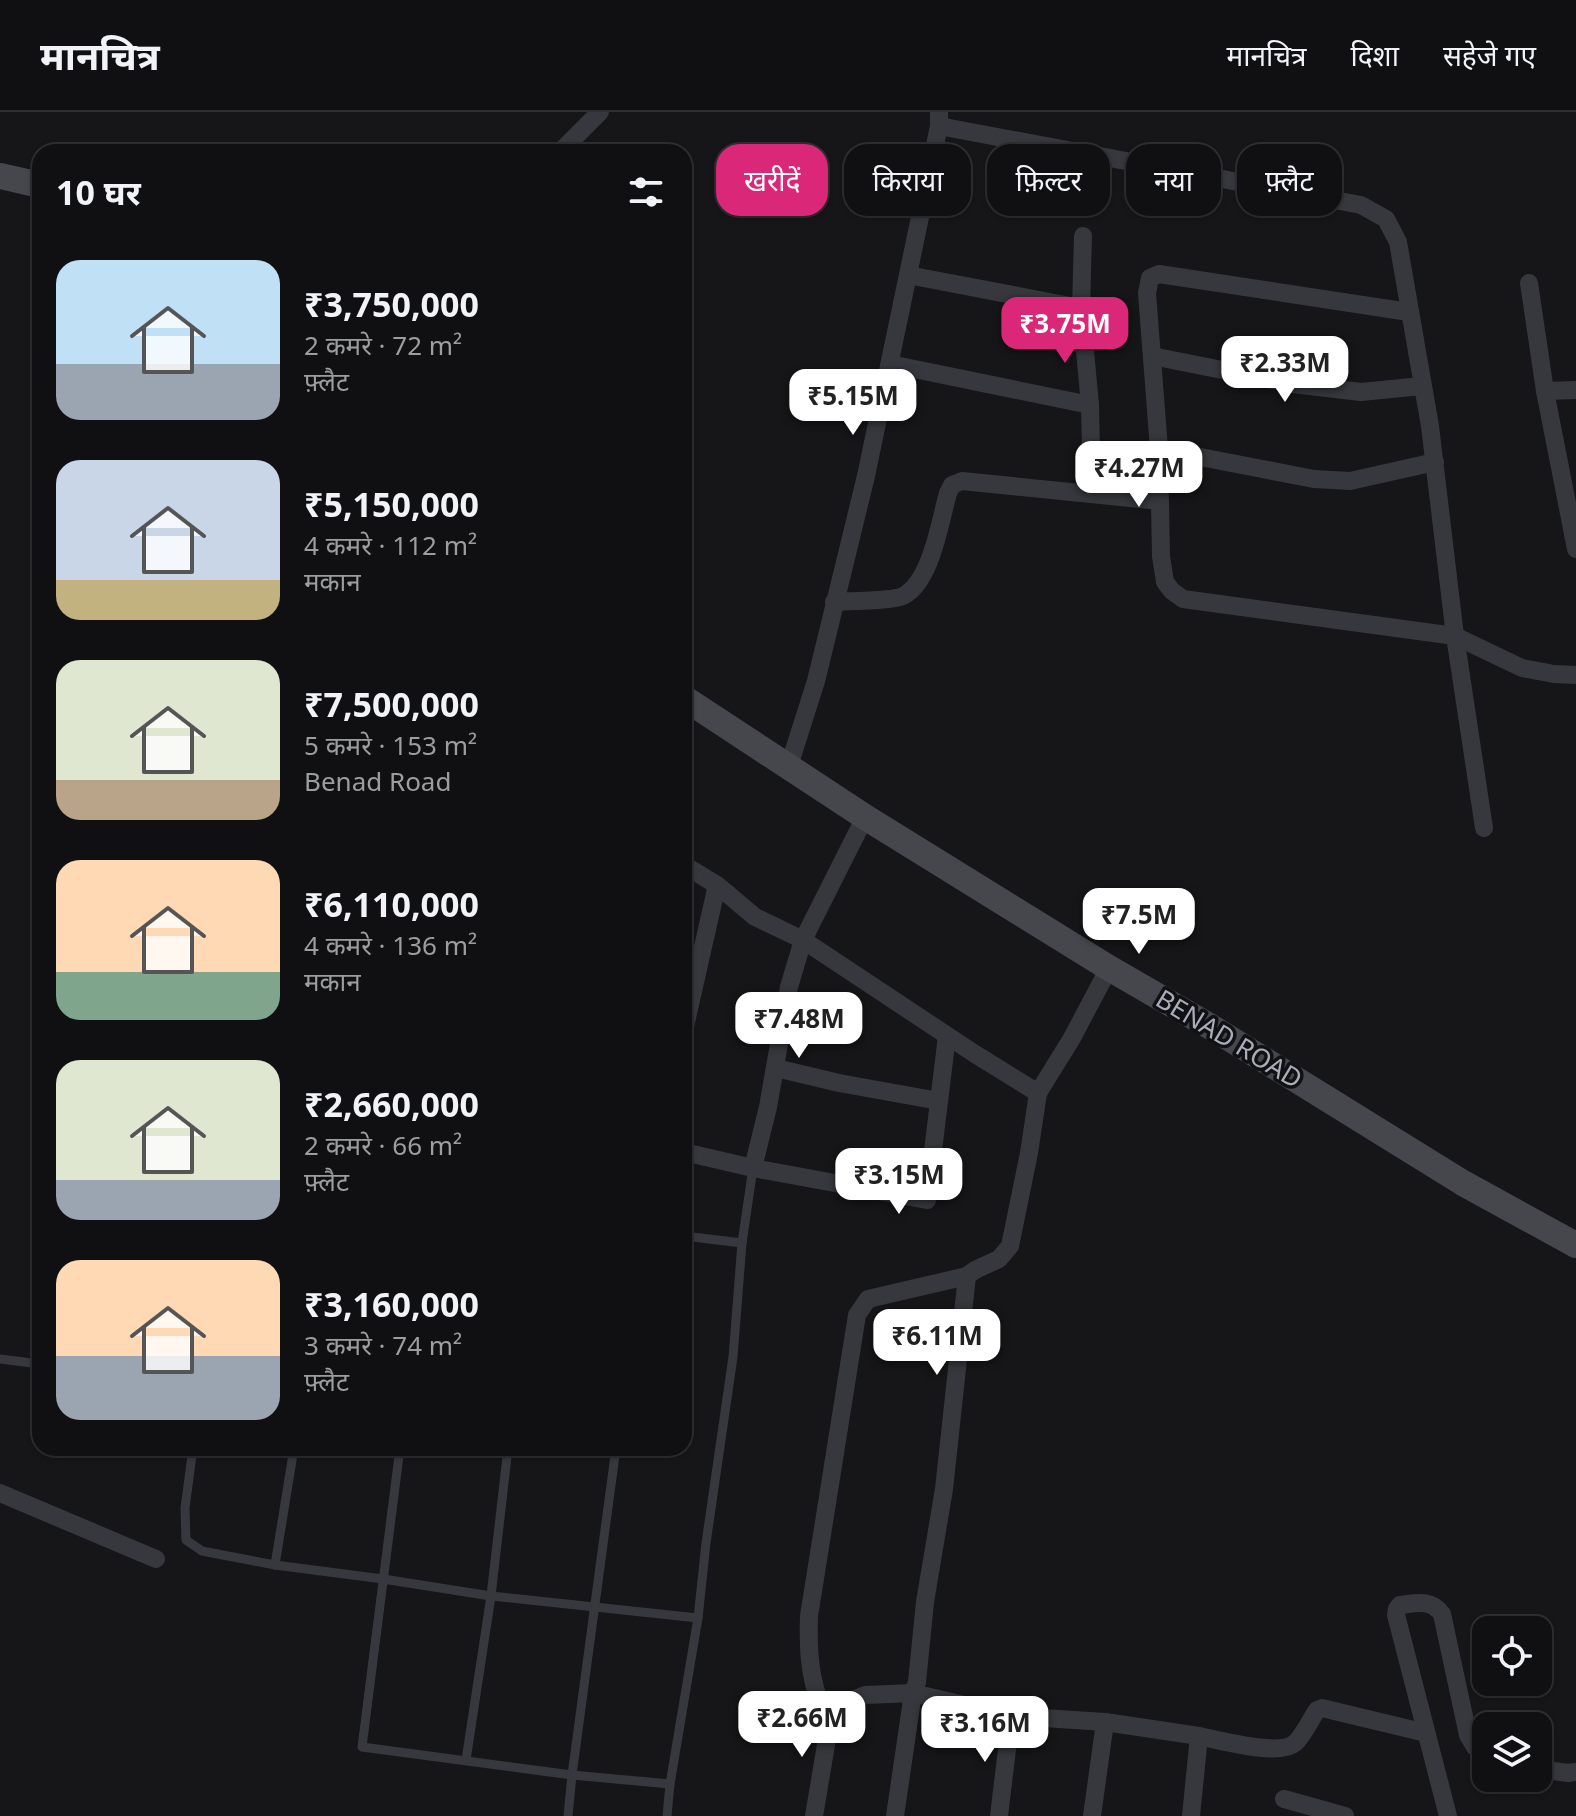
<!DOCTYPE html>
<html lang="hi">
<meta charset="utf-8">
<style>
:root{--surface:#101012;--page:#19191b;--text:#f1f3f6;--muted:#9c9d9f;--line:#303032;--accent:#db2777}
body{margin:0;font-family:"Noto Sans","Noto Sans Devanagari",sans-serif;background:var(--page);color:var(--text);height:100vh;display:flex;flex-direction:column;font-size:30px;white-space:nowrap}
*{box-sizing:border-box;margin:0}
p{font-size:26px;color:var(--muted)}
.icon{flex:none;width:44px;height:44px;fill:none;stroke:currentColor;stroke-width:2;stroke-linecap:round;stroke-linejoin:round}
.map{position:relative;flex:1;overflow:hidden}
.drawer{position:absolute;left:32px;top:32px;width:660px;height:1312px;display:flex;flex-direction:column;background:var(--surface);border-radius:24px;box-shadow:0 2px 6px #0004,0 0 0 2px var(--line)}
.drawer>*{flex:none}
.banner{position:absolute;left:716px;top:32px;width:740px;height:72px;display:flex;gap:16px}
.controls{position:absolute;left:1472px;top:1504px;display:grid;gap:16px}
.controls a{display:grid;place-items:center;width:80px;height:80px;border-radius:16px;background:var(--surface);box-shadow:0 2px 6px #0004,0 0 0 2px var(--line);font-size:40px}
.price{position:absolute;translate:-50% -68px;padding:0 18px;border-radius:16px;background:#fff;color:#222;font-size:26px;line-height:52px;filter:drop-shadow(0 2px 4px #0008)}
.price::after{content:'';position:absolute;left:50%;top:48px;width:24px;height:18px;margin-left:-12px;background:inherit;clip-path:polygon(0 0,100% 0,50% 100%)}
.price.current{background:var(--accent);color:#fff}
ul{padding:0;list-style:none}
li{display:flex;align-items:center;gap:24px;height:200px;padding:0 24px}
li span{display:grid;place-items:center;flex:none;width:224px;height:160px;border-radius:24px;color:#555}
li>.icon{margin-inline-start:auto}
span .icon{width:96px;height:96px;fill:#fffc;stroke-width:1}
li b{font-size:34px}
h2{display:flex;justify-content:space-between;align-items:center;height:96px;padding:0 24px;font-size:34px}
.pill{padding:0 28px;border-radius:24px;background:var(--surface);box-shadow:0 2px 6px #0004,0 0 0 2px var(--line);font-size:28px;line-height:72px}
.pill.current{background:var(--accent);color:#fff}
header{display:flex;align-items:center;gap:48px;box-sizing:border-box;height:112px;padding:0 40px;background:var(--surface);border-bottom:2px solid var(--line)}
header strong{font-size:38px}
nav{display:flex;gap:44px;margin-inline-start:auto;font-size:28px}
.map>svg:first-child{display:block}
</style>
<header>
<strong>मानचित्र</strong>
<nav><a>मानचित्र</a><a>दिशा</a><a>सहेजे गए</a></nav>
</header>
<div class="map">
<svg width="1576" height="1704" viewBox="0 0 1576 1704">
<rect width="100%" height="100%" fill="#161618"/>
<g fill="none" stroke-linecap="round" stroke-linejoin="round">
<g stroke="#37383d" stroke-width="9">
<polyline points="684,1124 742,1131"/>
<polyline points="0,1247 40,1252"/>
<polyline points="193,1336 185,1396 186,1428 202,1439 275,1453 383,1467 491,1484 698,1506"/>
<polyline points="400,1336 362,1635 572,1663 670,1672 698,1506 706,1431 733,1245 742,1131 753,1056"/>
<polyline points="275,1453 294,1336"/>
<polyline points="466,1648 491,1484 508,1336"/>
<polyline points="568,1704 572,1663 616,1336"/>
<polyline points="667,1704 670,1672"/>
</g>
<g stroke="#37383d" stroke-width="18">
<polyline points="939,14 1361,93 1386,107 1398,130 1430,314 1455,524 1484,716"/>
<polyline points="560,40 600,0"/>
<polyline points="1083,124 1081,196 1090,293 1092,382"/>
<polyline points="908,163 1081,196"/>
<polyline points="1529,171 1545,279 1576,437"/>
<polyline points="1409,200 1159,162 1150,166 1147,181 1159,337 1161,444 1165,470 1172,479 1183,487 1455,524 1522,556 1554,562 1576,563"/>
<polyline points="1152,244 1293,272 1361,280 1422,274"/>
<polyline points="890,252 1090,293"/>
<polyline points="1545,279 1576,278"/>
<polyline points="1159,337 1314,367 1350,369 1435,350"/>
<path d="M 834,490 C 848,489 893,489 903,484 C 931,470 940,410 948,381 L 952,373 L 962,369 L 1160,389"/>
<polyline points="789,654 816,569 866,364 939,14 939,0"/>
<polyline points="684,753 717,773 755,805 803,828 865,705"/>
<polyline points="684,919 717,773"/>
<polyline points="776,956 839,971 939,989"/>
<polyline points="684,1040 753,1056 927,1088 947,924"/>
<polyline points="753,1056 768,995 789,875 803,828 975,942 1038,981 1072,926 1109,856"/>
<path d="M 967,1164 L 868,1187 L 857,1203 L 809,1504 C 808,1535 809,1564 821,1594 L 832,1597 L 865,1583 L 913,1581 L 1011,1604 L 1105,1610 L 1199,1624 L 1191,1704"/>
<polyline points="0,1381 156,1447"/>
<path d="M 1199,1624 C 1219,1628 1279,1645 1295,1631 C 1303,1624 1311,1607 1317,1598 L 1322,1596 L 1426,1621"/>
<polyline points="1538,1657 1568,1661 1576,1660"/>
<polyline points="1284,1687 1345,1704"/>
<polyline points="814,1704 832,1597"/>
<polyline points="895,1704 913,1581 917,1570 925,1490 944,1377 967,1164 975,1158 999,1147 1010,1134 1029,1041 1038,981"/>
<polyline points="999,1704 1011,1604"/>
<polyline points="1092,1704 1105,1610"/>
<path d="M 1448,1704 L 1396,1503 L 1397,1497 L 1400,1493 C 1417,1491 1431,1487 1442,1502 L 1468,1623 L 1475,1635 L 1486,1642"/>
</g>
<g stroke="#45474d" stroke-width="26">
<polyline points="0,64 40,73"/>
<polyline points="684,586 865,705 1109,856 1211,915 1463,1071 1576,1133"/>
</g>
</g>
<g text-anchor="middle" stroke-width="7" stroke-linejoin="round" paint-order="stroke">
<g font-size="26" fill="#a8adb8" stroke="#111113">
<text transform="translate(1229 927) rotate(31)" y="9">BENAD ROAD</text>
</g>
</g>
</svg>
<div class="controls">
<a><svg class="icon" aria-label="locate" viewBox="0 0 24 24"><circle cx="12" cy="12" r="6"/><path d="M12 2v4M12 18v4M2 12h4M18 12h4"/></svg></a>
<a><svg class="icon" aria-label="layers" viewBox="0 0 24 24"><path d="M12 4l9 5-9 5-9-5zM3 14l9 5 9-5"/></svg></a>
</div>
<b class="price current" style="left:1065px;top:253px">₹3.75M</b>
<b class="price" style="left:1285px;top:292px">₹2.33M</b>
<b class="price" style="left:853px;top:325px">₹5.15M</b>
<b class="price" style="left:1139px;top:397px">₹4.27M</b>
<b class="price" style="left:1139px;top:844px">₹7.5M</b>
<b class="price" style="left:799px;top:948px">₹7.48M</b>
<b class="price" style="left:899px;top:1104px">₹3.15M</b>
<b class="price" style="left:937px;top:1265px">₹6.11M</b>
<b class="price" style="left:802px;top:1647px">₹2.66M</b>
<b class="price" style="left:985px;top:1652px">₹3.16M</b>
<div class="banner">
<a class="pill current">खरीदें</a>
<a class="pill">किराया</a>
<a class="pill">फ़िल्टर</a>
<a class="pill">नया</a>
<a class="pill">फ़्लैट</a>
</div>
<section class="drawer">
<h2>10 घर<svg class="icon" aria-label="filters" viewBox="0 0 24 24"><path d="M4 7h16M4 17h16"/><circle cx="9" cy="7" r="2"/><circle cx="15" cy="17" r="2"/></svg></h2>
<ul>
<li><span style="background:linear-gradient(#bfe0f5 65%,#9aa5b1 0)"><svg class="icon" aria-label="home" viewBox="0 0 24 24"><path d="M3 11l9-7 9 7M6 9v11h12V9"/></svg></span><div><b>₹3,750,000</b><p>2 कमरे · 72 m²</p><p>फ़्लैट</p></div></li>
<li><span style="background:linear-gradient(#c9d6e8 75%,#c2b280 0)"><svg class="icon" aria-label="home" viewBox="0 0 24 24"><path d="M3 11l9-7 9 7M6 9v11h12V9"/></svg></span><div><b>₹5,150,000</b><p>4 कमरे · 112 m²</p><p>मकान</p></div></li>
<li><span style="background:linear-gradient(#dfe7d0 75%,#b9a48a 0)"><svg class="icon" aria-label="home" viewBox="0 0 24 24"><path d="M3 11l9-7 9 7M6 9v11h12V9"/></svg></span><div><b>₹7,500,000</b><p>5 कमरे · 153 m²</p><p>Benad Road</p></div></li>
<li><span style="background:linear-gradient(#ffd9b3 70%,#7fa58c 0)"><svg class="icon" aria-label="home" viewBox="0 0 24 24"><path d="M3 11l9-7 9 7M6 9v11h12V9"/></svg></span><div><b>₹6,110,000</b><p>4 कमरे · 136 m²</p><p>मकान</p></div></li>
<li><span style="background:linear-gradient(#dfe7d0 75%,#9aa5b1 0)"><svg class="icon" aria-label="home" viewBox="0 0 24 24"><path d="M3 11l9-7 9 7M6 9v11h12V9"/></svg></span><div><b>₹2,660,000</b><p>2 कमरे · 66 m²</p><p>फ़्लैट</p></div></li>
<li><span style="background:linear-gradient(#ffd9b3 60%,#9aa5b1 0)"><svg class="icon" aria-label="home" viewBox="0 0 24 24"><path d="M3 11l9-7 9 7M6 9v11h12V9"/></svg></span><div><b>₹3,160,000</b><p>3 कमरे · 74 m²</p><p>फ़्लैट</p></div></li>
</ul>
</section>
</div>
